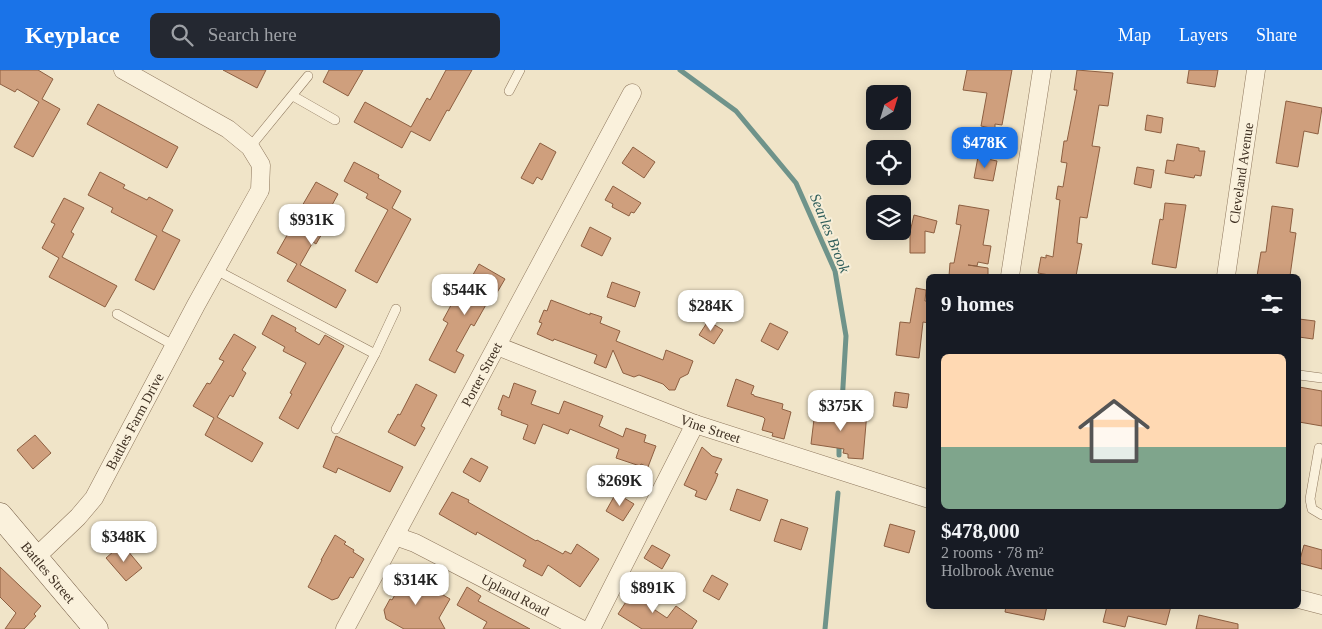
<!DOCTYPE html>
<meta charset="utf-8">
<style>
:root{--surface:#171b24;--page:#242831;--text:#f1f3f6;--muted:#9ea1a6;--line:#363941;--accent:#1a73e8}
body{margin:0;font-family:Georgia,serif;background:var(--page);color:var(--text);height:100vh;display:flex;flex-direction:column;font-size:19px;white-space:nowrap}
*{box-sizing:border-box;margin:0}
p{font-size:16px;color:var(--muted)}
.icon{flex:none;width:28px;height:28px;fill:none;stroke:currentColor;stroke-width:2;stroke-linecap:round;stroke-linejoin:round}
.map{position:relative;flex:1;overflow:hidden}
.details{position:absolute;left:926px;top:204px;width:375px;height:335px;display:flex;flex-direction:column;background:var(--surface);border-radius:8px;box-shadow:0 2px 12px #0003}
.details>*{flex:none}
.needle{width:32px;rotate:38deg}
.tools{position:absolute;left:866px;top:15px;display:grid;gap:10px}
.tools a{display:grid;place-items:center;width:45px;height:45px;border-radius:8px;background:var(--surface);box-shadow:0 2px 12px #0003;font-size:25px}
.price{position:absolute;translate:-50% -42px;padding:0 11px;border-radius:10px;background:#fff;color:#222;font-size:16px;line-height:32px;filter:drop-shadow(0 1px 2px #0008)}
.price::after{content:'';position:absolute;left:50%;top:30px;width:15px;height:11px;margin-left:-8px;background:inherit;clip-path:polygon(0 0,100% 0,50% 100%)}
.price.on{background:var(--accent);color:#fff}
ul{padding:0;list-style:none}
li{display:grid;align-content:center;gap:10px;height:265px;padding:0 15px}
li+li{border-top:1px solid var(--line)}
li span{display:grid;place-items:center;height:155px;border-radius:8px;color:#555}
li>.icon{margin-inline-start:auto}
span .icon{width:90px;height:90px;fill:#fffc;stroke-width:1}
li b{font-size:21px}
h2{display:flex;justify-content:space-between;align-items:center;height:60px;padding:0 15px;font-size:21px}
header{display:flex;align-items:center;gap:30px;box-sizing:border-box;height:70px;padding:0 25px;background:var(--accent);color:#fff}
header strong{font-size:24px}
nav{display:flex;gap:28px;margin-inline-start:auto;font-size:18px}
.search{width:350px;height:45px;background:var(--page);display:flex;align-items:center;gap:12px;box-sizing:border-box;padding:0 18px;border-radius:8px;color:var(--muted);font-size:19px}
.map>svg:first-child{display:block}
</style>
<header>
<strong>Keyplace</strong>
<div class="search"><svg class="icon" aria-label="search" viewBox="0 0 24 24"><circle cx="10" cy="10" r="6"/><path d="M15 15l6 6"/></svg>Search here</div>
<nav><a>Map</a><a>Layers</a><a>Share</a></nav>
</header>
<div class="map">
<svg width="1322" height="559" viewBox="0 0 1322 559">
<rect width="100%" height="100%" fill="#f0e4c8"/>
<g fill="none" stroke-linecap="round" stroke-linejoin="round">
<g stroke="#6f938a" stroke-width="5">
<polyline points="680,0 736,41 796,113 835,201 846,266 841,350"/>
<polyline points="839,385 839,373"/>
<polyline points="825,559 838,423"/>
</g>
</g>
<g fill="#cf9f7d" stroke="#8d5f41">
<polygon points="0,0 38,0 53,9 42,29 60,39 33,87 14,77 39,32 17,19 15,22 0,14"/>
<polygon points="223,0 266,0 257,18"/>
<polygon points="329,0 363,0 348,26 323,12"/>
<polygon points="446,0 472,0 449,41 447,40 430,71 411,61 402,78 354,52 365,32 411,57 427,28 430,30"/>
<polygon points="967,0 1012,0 1002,55 995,54 995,59 981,56 987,23 963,20"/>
<polygon points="1077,0 1113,3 1108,36 1099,35 1092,76 1100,77 1087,148 1080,147 1077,173 1082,174 1076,206 1055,206 1038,203 1041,187 1046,188 1046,185 1053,187 1060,130 1056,129 1058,116 1063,117 1067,93 1061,92 1064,71 1067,71 1077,20 1074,20"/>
<polygon points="1189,0 1218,0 1215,17 1187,13"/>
<polygon points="1286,31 1322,38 1318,64 1304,61 1298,97 1276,93"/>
<polygon points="98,34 178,77 167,98 87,54"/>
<polygon points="1147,45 1163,48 1161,63 1145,60"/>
<polygon points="540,73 556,82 542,110 537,107 533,114 521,108"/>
<polygon points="1177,74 1199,78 1199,81 1205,81 1201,106 1195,105 1194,108 1165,103 1167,90 1174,91"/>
<polygon points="633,77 655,92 644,108 622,93"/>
<polygon points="978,87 997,91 993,111 974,108"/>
<polygon points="354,92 379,105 378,108 401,121 392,138 411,149 377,213 355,201 388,140 366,128 368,124 344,111"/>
<polygon points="1137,97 1154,100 1151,118 1134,114"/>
<polygon points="100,102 125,115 123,118 147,130 149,127 173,140 162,161 180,170 154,220 135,210 157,166 111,142 113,138 88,125"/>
<polygon points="316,112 338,124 325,148 330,150 316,174 313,172 300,195 346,220 336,238 287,211 297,194 277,183 290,160 293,162 306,138 302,136"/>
<polygon points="613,116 641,133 634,143 631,142 629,146 612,137 613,134 605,130"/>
<polygon points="64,128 84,138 71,162 74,164 62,187 117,216 105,237 49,207 59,188 42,178 55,154 51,152"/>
<polygon points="1165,133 1186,135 1176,198 1152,194 1160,149 1163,150"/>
<polygon points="959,135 989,140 983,175 991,176 988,194 978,192 977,196 968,195 988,198 988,206 949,206 950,193 954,193 961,155 956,154"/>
<polygon points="1272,136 1293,139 1290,162 1296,163 1290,206 1257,206 1261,182 1266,182"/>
<polygon points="914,145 937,151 934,163 925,161 925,183 910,183 910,162"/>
<polygon points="590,157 611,168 602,186 581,176"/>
<polygon points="479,194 505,209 495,226 492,224 474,256 471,254 456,281 464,285 455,303 429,290 448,253 443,250 456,226 460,228"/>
<polygon points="612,212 640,222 635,237 607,227"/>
<polygon points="916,218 926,220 925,231 929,231 929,253 923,252 919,288 896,285 900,252 910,253"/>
<polygon points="551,230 590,245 590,243 602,247 600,253 620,261 616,271 663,290 666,280 693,291 688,304 680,308 675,320 669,320 663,314 639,305 634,307 623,303 613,280 606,298 594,293 597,285 554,269 553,271 537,264 542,253 539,252 544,240 547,241"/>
<polygon points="272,245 296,258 295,261 319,275 325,265 344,276 298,359 279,348 292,324 290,323 306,293 283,281 285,277 262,264"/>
<polygon points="1299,249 1315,251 1313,269 1299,267"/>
<polygon points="708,251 723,260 714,274 699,265"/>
<polygon points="770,253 788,262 778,280 761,271"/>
<polygon points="234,264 256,277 242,300 246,303 233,327 230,325 217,347 263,373 252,392 205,365 214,348 193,336 207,313 210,314 224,291 219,289"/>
<polygon points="736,309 754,316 751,324 754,325 754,326 783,334 782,339 791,342 784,369 772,366 773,363 762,360 765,349 763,347 727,336"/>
<polygon points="514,313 536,321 531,334 559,344 564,331 603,346 599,356 623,367 626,358 646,365 644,372 656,376 648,397 641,394 640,396 616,388 619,379 570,359 568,364 543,354 535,374 523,369 528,355 501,345 502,341 498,339 503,325 509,328"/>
<polygon points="416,314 437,325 421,356 425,358 415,376 388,362 398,344 400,345"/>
<polygon points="1299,317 1322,321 1322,356 1299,352"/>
<polygon points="895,322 909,324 907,338 893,336"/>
<polygon points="815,341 846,346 847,341 867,342 863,389 848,388 848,384 843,383 844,379 811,374"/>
<polygon points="35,365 51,383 33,399 17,380"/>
<polygon points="336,366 403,397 390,422 338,398 336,403 323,397"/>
<polygon points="702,377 712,386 722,389 715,403 718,404 715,412 706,430 695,426 697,421 684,415"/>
<polygon points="471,388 488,397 480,412 463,402"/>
<polygon points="737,419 768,430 760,451 730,440"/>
<polygon points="452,422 469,430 468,432 536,471 537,470 563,484 565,481 571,484 577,474 599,489 580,517 548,495 542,506 523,496 526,490 477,462 476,465 439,444"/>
<polygon points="616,423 634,434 623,451 606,441"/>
<polygon points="781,449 808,458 801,480 774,471"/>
<polygon points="890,454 915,461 909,483 884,476"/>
<polygon points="335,465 346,472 344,474 354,480 353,482 364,489 353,508 350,507 338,528 332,530 308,517 322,490 321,490"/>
<polygon points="122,474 142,498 126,511 106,488"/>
<polygon points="652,475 670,485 662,499 644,488"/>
<polygon points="1304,475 1322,480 1322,499 1299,493"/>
<polygon points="0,497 41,536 34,544 36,546 24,559 5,559 16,543 0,527"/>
<polygon points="407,504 450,529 439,548 445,559 404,559 386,549 384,540 390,529 392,530"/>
<polygon points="712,505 728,514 719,530 703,521"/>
<polygon points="637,515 652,525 646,534 667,548 676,536 697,551 692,559 642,559 618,544"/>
<polygon points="467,517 481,526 478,531 530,559 483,559 487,552 457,535"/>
<polygon points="1006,536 1047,536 1044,550 1005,542"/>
<polygon points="1107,536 1171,536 1166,555 1128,546 1125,557 1103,552"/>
<polygon points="1199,545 1238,554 1238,559 1196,559"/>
</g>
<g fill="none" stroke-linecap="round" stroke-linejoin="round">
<defs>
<g id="lane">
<polyline points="509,21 520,0"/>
<polyline points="293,26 335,50"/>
<polyline points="250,77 308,6"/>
<polyline points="216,200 375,284"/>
<polyline points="117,244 175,276"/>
<polyline points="1299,305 1322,308"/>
<polyline points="336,359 375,284 396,239"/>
<polyline points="1319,378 1310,429 1312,439 1322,445"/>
</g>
<g id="street">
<polyline points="1010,206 1042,0"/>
<path id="s1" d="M 1226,206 L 1256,0"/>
<path id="s2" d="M 497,276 L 695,354 L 929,429"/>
<path id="s3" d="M 395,466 L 415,473 L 581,559"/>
<path id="s4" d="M 35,488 L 78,447 L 94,428 L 196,235 L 260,120 L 261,95 L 250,77 L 228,59 L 123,0"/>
<polyline points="1299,529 1322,535"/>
<path id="s5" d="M 345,559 L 632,23"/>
<polyline points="591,559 695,354"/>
</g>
<g id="secondary">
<path id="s6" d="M 0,445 L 96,559"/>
</g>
</defs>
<use href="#lane" stroke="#8d765c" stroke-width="10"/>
<use href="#street" stroke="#8d765c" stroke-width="19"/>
<use href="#secondary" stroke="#6f573f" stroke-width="25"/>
<use href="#lane" stroke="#faf1dc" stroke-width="9"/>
<use href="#street" stroke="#faf1dc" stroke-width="18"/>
<use href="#secondary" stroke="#faf1dc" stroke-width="24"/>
</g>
<g text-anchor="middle" stroke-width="4" stroke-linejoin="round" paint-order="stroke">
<g font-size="14" fill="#3d2e20" stroke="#f7eed8">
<text dy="5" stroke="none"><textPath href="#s1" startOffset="104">Cleveland Avenue</textPath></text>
<text dy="5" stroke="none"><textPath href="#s5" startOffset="289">Porter Street</textPath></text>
<text dy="5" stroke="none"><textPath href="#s4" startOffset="171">Battles Farm Drive</textPath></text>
<text dy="5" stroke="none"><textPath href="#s2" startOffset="229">Vine Street</textPath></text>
<text dy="5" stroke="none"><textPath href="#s6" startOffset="75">Battles Street</textPath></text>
<text dy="5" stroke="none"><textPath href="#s3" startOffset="134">Upland Road</textPath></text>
</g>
<g font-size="15" font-style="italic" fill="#2f5d5a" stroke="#f7eed8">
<text transform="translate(830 163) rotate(68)" y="5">Searles Brook</text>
</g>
</g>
</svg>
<div class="tools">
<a><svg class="needle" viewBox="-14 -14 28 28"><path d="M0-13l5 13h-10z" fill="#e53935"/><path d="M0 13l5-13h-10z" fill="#9ea1a6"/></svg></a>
<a><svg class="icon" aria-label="locate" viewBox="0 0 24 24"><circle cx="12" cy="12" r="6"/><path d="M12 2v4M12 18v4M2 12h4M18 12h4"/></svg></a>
<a><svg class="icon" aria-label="layers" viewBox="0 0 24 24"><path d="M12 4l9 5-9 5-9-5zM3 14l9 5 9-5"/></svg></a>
</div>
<b class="price on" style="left:985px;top:99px">$478K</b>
<b class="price" style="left:312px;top:176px">$931K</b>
<b class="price" style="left:465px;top:246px">$544K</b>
<b class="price" style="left:711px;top:262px">$284K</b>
<b class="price" style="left:841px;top:362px">$375K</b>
<b class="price" style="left:620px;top:437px">$269K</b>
<b class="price" style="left:124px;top:493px">$348K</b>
<b class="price" style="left:416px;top:536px">$314K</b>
<b class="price" style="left:653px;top:544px">$891K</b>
<section class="details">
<h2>9 homes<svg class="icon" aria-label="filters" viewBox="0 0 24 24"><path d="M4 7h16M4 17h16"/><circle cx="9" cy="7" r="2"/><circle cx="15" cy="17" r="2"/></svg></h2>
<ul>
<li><span style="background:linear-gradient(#ffd9b3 60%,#7fa58c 0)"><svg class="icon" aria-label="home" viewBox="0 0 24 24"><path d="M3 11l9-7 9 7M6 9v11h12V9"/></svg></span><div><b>$478,000</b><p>2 rooms · 78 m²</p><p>Holbrook Avenue</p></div></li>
</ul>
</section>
</div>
